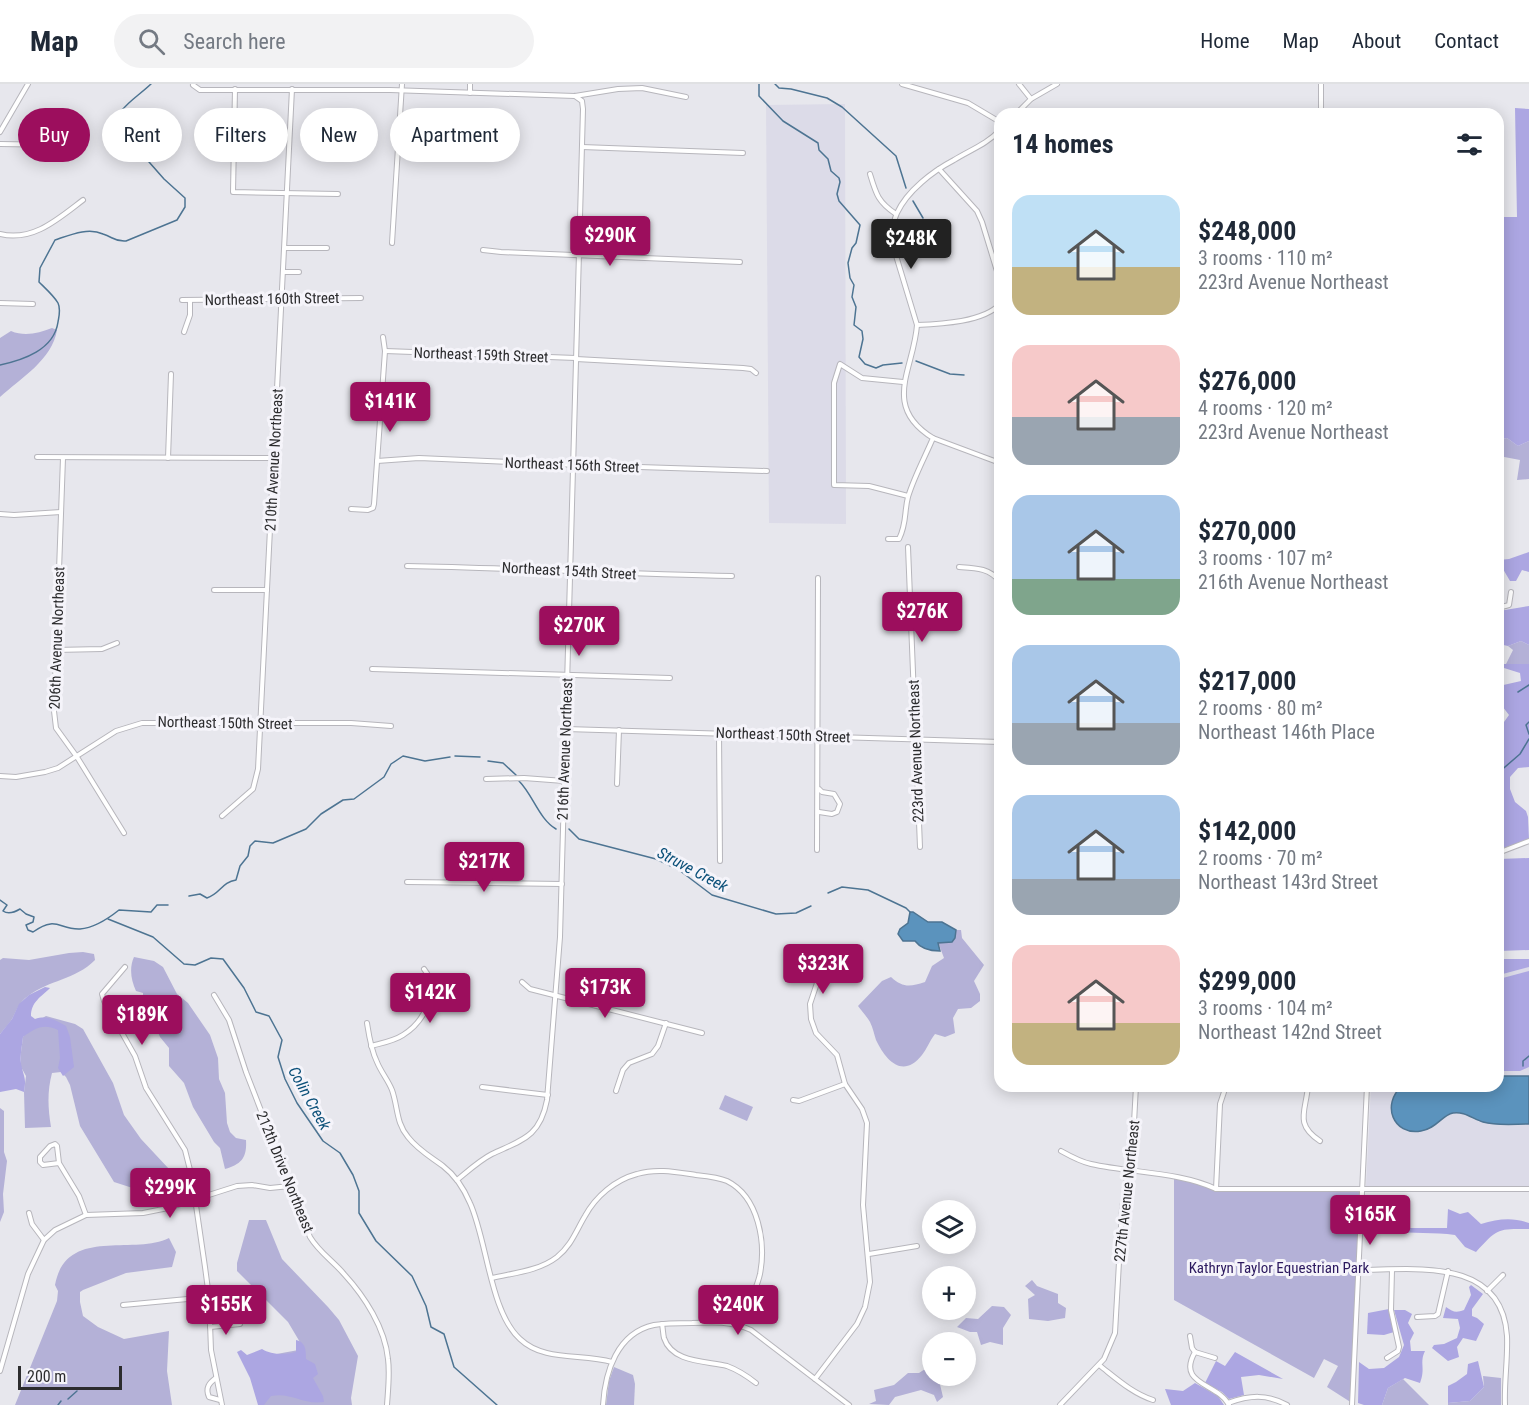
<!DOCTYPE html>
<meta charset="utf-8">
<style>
:root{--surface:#fff;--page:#f2f2f3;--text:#1f2937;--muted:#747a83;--line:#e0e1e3;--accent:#9c0e5d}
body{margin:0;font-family:"Roboto Condensed",sans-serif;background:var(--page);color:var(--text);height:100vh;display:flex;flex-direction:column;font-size:22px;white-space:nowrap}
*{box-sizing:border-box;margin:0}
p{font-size:20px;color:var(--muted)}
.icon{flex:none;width:33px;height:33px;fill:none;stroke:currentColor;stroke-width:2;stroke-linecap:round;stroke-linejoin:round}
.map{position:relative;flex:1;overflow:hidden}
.sheet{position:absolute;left:994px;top:24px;width:510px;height:984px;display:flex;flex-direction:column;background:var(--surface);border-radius:18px;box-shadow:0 3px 15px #0003}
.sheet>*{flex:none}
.hud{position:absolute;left:18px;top:24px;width:570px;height:54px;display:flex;gap:12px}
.tools{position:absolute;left:922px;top:1116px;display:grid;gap:12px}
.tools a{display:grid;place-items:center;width:54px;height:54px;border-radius:50%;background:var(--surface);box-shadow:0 3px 15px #0003;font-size:30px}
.scale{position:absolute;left:18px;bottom:15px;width:104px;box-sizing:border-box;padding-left:6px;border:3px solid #2c2c2e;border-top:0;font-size:16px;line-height:21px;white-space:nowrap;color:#2c2c2e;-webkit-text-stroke:4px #f5f4fa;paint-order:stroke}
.price{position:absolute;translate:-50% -51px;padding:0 14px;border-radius:6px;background:var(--accent);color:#fff;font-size:20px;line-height:39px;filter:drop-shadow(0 2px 3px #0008)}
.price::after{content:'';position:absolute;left:50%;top:36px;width:18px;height:14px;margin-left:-9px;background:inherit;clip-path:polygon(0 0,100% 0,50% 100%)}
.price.selected{background:#222;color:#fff}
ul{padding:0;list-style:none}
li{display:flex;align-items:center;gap:18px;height:150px;padding:0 18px}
li span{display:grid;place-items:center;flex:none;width:168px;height:120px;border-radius:18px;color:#555}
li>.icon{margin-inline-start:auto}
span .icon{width:72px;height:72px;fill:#fffc;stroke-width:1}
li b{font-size:26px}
h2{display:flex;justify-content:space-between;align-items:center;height:72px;padding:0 18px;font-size:26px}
.chip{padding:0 21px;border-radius:27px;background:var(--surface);box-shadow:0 3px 15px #0003;font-size:21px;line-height:54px}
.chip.selected{background:var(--accent);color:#fff}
header{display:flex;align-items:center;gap:36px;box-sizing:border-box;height:84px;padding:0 30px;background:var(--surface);border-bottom:2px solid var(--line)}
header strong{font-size:28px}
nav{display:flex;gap:33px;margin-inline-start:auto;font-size:21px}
.search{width:420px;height:54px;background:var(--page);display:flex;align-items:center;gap:15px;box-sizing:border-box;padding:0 21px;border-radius:33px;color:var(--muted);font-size:22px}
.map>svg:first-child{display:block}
</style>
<header>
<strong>Map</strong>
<div class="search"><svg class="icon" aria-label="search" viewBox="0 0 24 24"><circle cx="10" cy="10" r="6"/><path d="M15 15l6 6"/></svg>Search here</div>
<nav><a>Home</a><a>Map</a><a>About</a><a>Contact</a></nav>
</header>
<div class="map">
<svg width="1529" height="1321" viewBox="0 0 1529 1321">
<rect width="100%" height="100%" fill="#e7e7ed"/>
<g fill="#dcdbe8">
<polygon points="845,20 846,440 769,439 766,21"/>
<polygon points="1499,875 1529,875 1529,1103 1366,1102 1371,1002 1498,1002"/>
</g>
<g fill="#b4b1d7">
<path d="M 52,244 L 57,246 C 52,276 21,294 0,313 L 0,254 L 11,247 C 25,253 39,249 52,244 Z"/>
<polygon points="1507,354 1518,362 1529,357 1529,395 1517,396 1520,376 1499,372 1499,356"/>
<polygon points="1521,557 1529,561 1529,580 1506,580 1513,566 1508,562"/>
<path d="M 956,846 L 961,846 L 962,854 L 984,881 L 974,897 L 980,910 L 980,917 L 971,924 L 958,925 L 953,934 L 955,949 L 945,953 L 935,950 C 930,956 927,965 922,971 C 903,995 886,977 876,956 C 874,950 873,944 870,938 C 867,933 862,927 858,922 L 882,897 L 891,893 C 903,904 910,903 925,898 L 932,882 L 944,874 L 938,858 L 955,854 Z"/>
<path d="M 83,868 L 94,870 L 95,876 C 75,896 49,896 28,912 C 19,918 17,926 12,935 C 9,940 4,945 0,950 L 0,876 L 3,874 L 29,876 L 69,869 Z"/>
<path d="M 134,873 L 154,877 L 163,883 L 177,910 L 188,919 L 210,951 L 218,974 L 219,995 L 225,1009 L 227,1039 L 230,1048 L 236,1054 L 246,1056 C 247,1073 242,1080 225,1085 L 220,1064 L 214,1058 L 193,1023 L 184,999 L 169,982 L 169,964 L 160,953 L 152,934 L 143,921 L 143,909 L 136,907 C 131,896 129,884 134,873 Z"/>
<path d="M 46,932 L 75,940 L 83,945 L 113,999 L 124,1031 L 141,1055 L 169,1085 L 172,1100 L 172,1108 L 168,1116 L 157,1118 L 152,1117 L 145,1108 L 114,1098 L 80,1042 L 70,1001 L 66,993 L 61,988 L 52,989 C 47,1008 48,1024 51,1043 L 25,1044 L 24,1008 L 26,992 L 21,983 L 21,968 L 23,953 L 32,940 Z"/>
<polygon points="725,1011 753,1023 747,1037 719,1025"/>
<polygon points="0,1024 4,1027 4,1068 7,1077 3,1110 4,1128 0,1138"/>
<polygon points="1174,1093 1216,1105 1361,1104 1352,1319 1327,1303 1338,1282 1324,1275 1314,1294 1174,1216"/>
<polygon points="249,1136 266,1136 282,1175 328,1223 339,1236 358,1272 351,1314 352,1321 260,1321 271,1271 304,1265 288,1238 237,1187 237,1179"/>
<path d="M 169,1154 L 176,1168 L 172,1183 L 126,1189 L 83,1206 L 80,1208 L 80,1218 L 83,1232 L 98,1243 L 124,1255 L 169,1247 L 167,1287 L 172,1321 L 15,1321 L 57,1217 L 58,1207 L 55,1201 C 66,1142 132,1172 169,1154 Z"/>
<polygon points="1032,1196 1037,1202 1058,1210 1058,1219 1066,1224 1065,1234 1048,1237 1029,1235 1028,1215 1035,1211 1025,1202"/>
<polygon points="992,1222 1004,1223 1011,1231 1003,1244 1003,1261 990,1258 981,1261 977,1248 970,1248 957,1243 966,1234 978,1235"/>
<polygon points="614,1283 633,1291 635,1300 634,1321 606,1321 609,1297"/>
<polygon points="928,1283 933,1283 933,1292 938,1292 943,1313 937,1318 934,1311 921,1306 895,1313 889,1321 869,1320 876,1317 874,1306 894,1301 908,1289 919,1289"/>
<polygon points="1483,1292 1501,1294 1501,1321 1448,1321 1448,1319 1470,1317 1484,1303"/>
<polygon points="1403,1295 1429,1321 1382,1321 1388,1304"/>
</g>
<g fill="#aca6e2">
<polygon points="1515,24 1529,25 1529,357 1518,362 1507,354 1498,356 1498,133 1517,133"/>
<polygon points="1529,468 1529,488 1522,486 1516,497 1510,497 1503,485 1499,483 1499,476 1509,475"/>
<polygon points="1529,522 1529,561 1521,557 1508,562 1499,560 1499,527"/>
<polygon points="1503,580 1529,580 1529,683 1518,684 1510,693 1510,705 1515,718 1526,727 1528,733 1529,755 1501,765 1498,736 1499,645 1509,631 1499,618 1499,602 1521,597 1520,589 1504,584"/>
<polygon points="1529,774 1529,866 1499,867 1499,775"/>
<polygon points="1499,875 1529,875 1529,883 1499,891"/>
<polygon points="1529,887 1529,983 1520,987 1499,987 1499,895"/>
<path d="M 45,903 L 50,904 C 41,913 31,918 31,932 L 35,935 C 47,931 55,936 66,942 L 70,953 L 74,983 L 63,992 L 58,984 L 60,974 L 58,946 C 43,939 35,944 23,953 C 22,963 19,974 22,984 C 25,996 26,995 24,1008 L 16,1005 L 0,1008 L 0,950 L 12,935 L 19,920 L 29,911 Z"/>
<path d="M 1448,1125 L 1460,1130 L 1468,1128 L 1481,1140 C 1498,1135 1512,1133 1529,1139 L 1529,1145 C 1497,1145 1498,1144 1476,1168 L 1465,1163 L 1455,1151 C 1434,1148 1413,1150 1392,1147 L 1393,1144 L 1447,1144 Z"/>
<path d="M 1471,1201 L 1483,1210 L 1472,1225 L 1472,1232 L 1477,1234 L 1484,1240 L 1476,1257 L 1463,1254 L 1457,1263 L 1459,1273 L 1448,1277 L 1432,1264 L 1434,1261 L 1444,1260 L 1457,1254 L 1460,1244 L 1458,1235 L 1443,1234 L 1446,1223 C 1453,1228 1456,1229 1464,1226 L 1471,1211 L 1469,1203 Z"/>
<polygon points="1389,1225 1394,1248 1384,1251 1367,1250 1368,1229"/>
<path d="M 1394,1226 L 1405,1226 L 1412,1230 L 1408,1239 L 1414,1249 L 1410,1257 L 1411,1267 L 1425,1267 C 1419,1279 1426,1284 1420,1299 L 1405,1294 L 1388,1304 L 1382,1321 L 1364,1321 L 1358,1319 L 1359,1278 L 1369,1285 L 1384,1284 L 1399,1273 L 1404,1261 Z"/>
<path d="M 296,1256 C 306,1258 306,1267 306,1275 L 315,1280 L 318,1290 L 313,1294 L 323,1312 L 324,1318 C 302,1321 292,1308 271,1312 L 264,1321 L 258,1321 L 250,1294 L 237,1268 L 241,1266 L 247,1271 L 262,1265 C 271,1271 286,1271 296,1268 Z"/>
<polygon points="1235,1268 1283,1295 1259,1291 1241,1293 1244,1311 1229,1315 1222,1308 1205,1299 1216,1277 1225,1282"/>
<polygon points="1478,1277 1484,1303 1470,1317 1448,1319 1448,1302 1456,1298 1467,1290 1468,1280"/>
<polygon points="1195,1299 1218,1312 1224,1321 1171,1321 1165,1305 1183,1307"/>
</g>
<g fill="#5b93bd" stroke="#4d7492" stroke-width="1.5">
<path d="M 910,828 L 913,828 L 928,838 L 942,838 L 956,846 L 955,854 L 952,858 L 938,859 L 940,867 C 930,867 921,865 915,857 L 903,857 L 898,850 L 900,845 L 908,839 Z"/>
<path d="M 1499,992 L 1529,992 L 1529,1040 C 1514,1040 1497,1042 1483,1038 C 1473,1035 1464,1027 1453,1029 C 1442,1031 1436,1045 1421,1047 C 1393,1052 1381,1020 1402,1002 L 1498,1002 Z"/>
</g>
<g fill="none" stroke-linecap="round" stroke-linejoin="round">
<g stroke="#4d7492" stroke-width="1.5">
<polyline points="759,0 759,12 783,37 818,59 819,66 828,75 831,87 839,94 840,98 837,110 839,117 860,141 856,159 852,164 848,179 850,194 854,201 852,213 856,223 854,241 862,247 863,255 859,273 865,280 876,284 883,281 902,279"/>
<polyline points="775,0 779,4 791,5 827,14 842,23 896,72 906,104"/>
<polyline points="913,117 923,134"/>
<polyline points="916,277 950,290 964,291"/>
<path d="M 0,281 C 23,276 54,266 58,238 C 59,232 61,225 58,219 C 54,212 45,204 39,198 L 40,184 L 55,156 C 70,151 88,143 103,150 C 113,153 115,158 126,157 L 177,136 L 185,123 L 185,114 L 164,95 L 142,70 L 126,62 L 112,51 C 116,23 133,17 151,0"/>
<polyline points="1518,608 1529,601"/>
<polyline points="1529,638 1526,641 1529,650"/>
<polyline points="455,672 480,673"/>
<polyline points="488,677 503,679 516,691"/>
<polyline points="1498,689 1520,670 1529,655"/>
<path d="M 519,697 C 533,711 539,735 556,745"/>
<polyline points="569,745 579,755 656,775 679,786 712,811 776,830 796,829 811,822"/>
<polyline points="828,809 842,803 868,806 906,824 910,828"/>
<path d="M 189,812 L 200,810 L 207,814 C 220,810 222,798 236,796 L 240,782 L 248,772 L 250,762 L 255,757 L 273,759 L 306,745 L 321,730 L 343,716 L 354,715 L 384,693 L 391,680 L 403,672 L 425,677 L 450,673"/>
<path d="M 0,816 L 7,821 L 3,827 C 9,831 15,828 20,825 L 26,830 L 34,833 L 33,838 L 26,841 L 28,846 L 33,848 C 57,831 59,846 80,845 C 93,844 109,834 119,826 L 151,828 L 157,821 L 168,821"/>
<polyline points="108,835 153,853 184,880 195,881 211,874 223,875 244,904 256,928 269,932 282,956 278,973 285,995 297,1019 323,1057 340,1069 353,1091 359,1107 359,1129 376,1157 412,1192 426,1222 431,1243 444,1250 454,1283 497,1321"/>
<polyline points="1523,982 1523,977 1529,972"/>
<polyline points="68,1315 77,1307"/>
<polyline points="58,1321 61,1317"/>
</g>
<defs>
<g id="minor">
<polyline points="470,0 470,9"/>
<polyline points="902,0 968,19 1000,38"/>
<polyline points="1019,0 1031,15"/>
<polyline points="1321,0 1321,30"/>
<polyline points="193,1 200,6 390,6 575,12 618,5 642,4 686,13"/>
<polyline points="235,5 233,108 338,110"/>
<polyline points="1016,30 1031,15 1057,0"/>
<polyline points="0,48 28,0"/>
<polyline points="0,60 61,61"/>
<polyline points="582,63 743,69"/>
<polyline points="939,85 977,127 982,138 1000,197"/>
<path d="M 870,90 C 876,110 878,118 896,130"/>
<path d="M 0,150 C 33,158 58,135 83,116"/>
<polyline points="392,159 402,0"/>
<polyline points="285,164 327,164"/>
<polyline points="483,166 501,168 740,178"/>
<polyline points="284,188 299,188"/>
<polyline points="182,216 361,214"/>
<polyline points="0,219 33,220"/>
<path d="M 917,241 C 941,240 984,238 1000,220"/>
<polyline points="184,248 190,231 190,216"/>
<polyline points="385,267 576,274"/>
<polyline points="576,275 743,284 751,285 756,289"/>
<polyline points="903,298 862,294 840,280 834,299 834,401 869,402 908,412"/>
<polyline points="933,354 1000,379"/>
<polyline points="37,373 273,374"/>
<polyline points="63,374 54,627 56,644 77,673 124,749"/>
<polyline points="168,374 171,290"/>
<polyline points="377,377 419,374 577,381 767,387"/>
<polyline points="998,413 1000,403"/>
<polyline points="351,425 368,426 373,424 374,420 385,267 383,253"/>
<polyline points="0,430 14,431 61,428"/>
<path d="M 888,455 L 899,455 C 907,439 904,428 908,413 C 914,393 925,373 933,354 C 881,322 914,285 917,241 L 894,165 C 892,153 892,140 897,129 C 907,107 933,87 954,76 C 970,66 987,60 1000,46"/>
<polyline points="908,463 920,763"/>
<path d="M 407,482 C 515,484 623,490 732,492"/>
<path d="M 959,483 C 975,484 990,484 1000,498"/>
<polyline points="214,506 267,506"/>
<polyline points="1498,524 1509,521 1511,508"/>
<polyline points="55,566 102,565 117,559"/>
<polyline points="372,585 670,594"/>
<polyline points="566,645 1000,658"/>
<polyline points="719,648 720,777"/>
<polyline points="0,692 16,693 45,688 58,684 116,647 142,639 351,639 391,642"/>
<polyline points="486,695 524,694 564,697"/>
<polyline points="617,700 619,646"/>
<polyline points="819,705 822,708 834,710 840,720 837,728 832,730 819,728"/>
<polyline points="222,732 253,705 258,685 292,5"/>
<polyline points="817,766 818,494"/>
<polyline points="1498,769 1529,757"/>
<polyline points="407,798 562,800"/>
<polyline points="125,883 102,910 104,917 135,972 146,1004 185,1066 192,1094 205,1183 209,1213 211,1266 222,1321"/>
<polyline points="522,898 530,905 702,949"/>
<path d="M 214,911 L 229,936 L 246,988 L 310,1153 C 319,1168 333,1177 344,1190 C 365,1213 385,1244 388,1275 C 390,1290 388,1306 387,1321"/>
<path d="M 367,939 C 369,952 371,966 377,978 C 381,988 388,996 392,1006 C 398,1023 396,1039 408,1053 C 418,1066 431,1073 443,1082 C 456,1092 464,1105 470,1119 C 487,1156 490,1228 520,1255 C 544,1278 582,1269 612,1278"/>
<path d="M 371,962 C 382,959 394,957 403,951 C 424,938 441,906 424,885"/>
<path d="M 1308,1002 C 1306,1027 1294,1040 1320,1057"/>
<polyline points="482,1003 548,1011"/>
<polyline points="616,1007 623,986 629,979 652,970 658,962 666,939"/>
<polyline points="793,1016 799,1017 845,1000"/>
<path d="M 1061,1067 C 1070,1072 1081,1078 1091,1080 C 1132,1089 1180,1088 1216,1105 L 1529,1105"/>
<polyline points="59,1079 43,1081 40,1078 40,1073 50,1062 55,1060 57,1062 59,1079 79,1112 86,1131"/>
<path d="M 457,1096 C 468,1087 480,1076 492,1070 C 522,1056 540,1053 547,1016 L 560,853 L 583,25 L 582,17 L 575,12"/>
<polyline points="1216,1105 1220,1020 1226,1002"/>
<polyline points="29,1129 32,1140 44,1156"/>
<polyline points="869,1170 917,1162"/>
<path d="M 1359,1186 C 1413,1186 1502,1172 1507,1252 C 1508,1275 1504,1298 1505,1321"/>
<path d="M 492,1194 C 513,1189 539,1187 557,1173 C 571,1162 576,1147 585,1132 C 596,1112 615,1096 637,1090 C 657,1084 676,1088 696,1091 C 706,1092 718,1093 727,1097 C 759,1113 766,1159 760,1190 C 756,1208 746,1225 739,1241"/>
<polyline points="1487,1207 1503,1191"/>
<polyline points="123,1221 209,1213"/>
<polyline points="1417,1233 1435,1232 1438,1230 1448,1187"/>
<path d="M 662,1240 C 663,1245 663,1250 664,1254 C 672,1279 707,1277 727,1282 C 738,1286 747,1292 756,1299"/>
<polyline points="210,1243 240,1240"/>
<polyline points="1190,1252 1192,1264 1195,1268"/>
<path d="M 1195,1268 C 1176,1301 1218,1299 1229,1321"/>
<polyline points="1195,1268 1215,1274"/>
<polyline points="1387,1274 1398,1267 1399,1263 1391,1226 1392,1186"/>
<path d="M 1099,1281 C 1117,1295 1132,1309 1153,1316"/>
<polyline points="0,1287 28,1190 44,1156 55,1146 86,1131 143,1129 168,1124 237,1102 252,1101 270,1104 290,1102"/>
<path d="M 216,1294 C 209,1299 205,1304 209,1313 L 220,1316"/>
<polyline points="815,1295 857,1240 865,1223 870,1198 863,1121 867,1039 862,1025 845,1000 837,971 816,949 811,935 810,920 819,893 821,871"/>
<path d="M 1228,1319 C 1250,1311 1267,1310 1287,1321"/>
<path d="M 603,1321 C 605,1288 617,1249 654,1241 C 666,1239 679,1239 692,1239 C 712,1238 732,1237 751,1246 L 849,1321"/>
<polyline points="1060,1321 1104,1275 1115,1249 1122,1125 1133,1057 1136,1002"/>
<polyline points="1352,1321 1367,1002"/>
</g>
</defs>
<use href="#minor" stroke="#b7b6bc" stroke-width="6"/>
<use href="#minor" stroke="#fff" stroke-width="4"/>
</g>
<g text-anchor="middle" stroke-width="6" stroke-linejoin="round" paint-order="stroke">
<g font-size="15" fill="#2c2c2e" stroke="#f5f4fa">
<text transform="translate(272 215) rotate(-1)" y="5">Northeast 160th Street</text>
<text transform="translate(481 271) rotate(2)" y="5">Northeast 159th Street</text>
<text transform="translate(274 376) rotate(-87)" y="5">210th Avenue Northeast</text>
<text transform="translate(572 381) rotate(2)" y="5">Northeast 156th Street</text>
<text transform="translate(569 487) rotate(3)" y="5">Northeast 154th Street</text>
<text transform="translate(57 554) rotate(-88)" y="5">206th Avenue Northeast</text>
<text transform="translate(225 639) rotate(1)" y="5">Northeast 150th Street</text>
<text transform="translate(783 651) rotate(2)" y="5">Northeast 150th Street</text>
<text transform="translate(565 665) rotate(-88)" y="5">216th Avenue Northeast</text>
<text transform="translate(916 667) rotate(-92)" y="5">223rd Avenue Northeast</text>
<text transform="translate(285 1088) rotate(68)" y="5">212th Drive Northeast</text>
<text transform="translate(1127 1107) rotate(-84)" y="5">227th Avenue Northeast</text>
</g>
<g font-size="15" fill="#2b185e" stroke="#f5f4fa">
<text x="1279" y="1189">Kathryn Taylor Equestrian Park</text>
</g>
<g font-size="16" font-style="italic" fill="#0b5079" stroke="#f5f4fa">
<text transform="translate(693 785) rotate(28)" y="6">Struve Creek</text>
<text transform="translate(310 1014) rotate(61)" y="6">Colin Creek</text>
</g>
</g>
</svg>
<div class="tools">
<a><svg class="icon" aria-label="layers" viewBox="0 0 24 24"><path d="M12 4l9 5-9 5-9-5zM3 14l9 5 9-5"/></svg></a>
<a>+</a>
<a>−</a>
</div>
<div class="scale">200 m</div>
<b class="price" style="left:610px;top:183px">$290K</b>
<b class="price selected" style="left:911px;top:186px">$248K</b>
<b class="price" style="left:390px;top:349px">$141K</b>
<b class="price" style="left:922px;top:559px">$276K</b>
<b class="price" style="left:579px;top:573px">$270K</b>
<b class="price" style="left:484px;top:809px">$217K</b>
<b class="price" style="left:823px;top:911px">$323K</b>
<b class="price" style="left:605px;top:935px">$173K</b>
<b class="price" style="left:430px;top:940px">$142K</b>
<b class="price" style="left:142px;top:962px">$189K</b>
<b class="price" style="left:170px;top:1135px">$299K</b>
<b class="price" style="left:1370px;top:1162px">$165K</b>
<b class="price" style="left:226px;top:1252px">$155K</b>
<b class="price" style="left:738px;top:1252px">$240K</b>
<div class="hud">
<a class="chip selected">Buy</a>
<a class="chip">Rent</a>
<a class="chip">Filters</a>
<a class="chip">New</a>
<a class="chip">Apartment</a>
</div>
<section class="sheet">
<h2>14 homes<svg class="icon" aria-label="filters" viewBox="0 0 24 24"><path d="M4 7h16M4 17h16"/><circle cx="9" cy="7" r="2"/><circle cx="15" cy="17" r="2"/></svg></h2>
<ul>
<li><span style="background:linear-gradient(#bfe0f5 60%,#c2b280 0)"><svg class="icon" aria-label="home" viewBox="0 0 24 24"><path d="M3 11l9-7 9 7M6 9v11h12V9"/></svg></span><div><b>$248,000</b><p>3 rooms · 110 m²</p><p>223rd Avenue Northeast</p></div></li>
<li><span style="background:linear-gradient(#f6c9c9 60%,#9aa5b1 0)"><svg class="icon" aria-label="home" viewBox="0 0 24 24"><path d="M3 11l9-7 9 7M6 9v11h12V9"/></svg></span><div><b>$276,000</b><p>4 rooms · 120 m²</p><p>223rd Avenue Northeast</p></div></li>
<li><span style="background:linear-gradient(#a9c7e8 70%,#7fa58c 0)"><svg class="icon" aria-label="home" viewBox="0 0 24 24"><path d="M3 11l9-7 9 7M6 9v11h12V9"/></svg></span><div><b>$270,000</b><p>3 rooms · 107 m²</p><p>216th Avenue Northeast</p></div></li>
<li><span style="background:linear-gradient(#a9c7e8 65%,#9aa5b1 0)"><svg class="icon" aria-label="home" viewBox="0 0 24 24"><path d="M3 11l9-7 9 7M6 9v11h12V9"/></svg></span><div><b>$217,000</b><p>2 rooms · 80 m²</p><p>Northeast 146th Place</p></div></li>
<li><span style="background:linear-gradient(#a9c7e8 70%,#9aa5b1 0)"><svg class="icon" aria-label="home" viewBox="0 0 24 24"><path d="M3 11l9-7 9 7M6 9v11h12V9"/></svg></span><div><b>$142,000</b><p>2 rooms · 70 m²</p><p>Northeast 143rd Street</p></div></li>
<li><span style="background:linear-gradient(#f6c9c9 65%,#c2b280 0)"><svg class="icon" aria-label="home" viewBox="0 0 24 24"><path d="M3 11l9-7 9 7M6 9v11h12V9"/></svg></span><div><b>$299,000</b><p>3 rooms · 104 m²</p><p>Northeast 142nd Street</p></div></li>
</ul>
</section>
</div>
